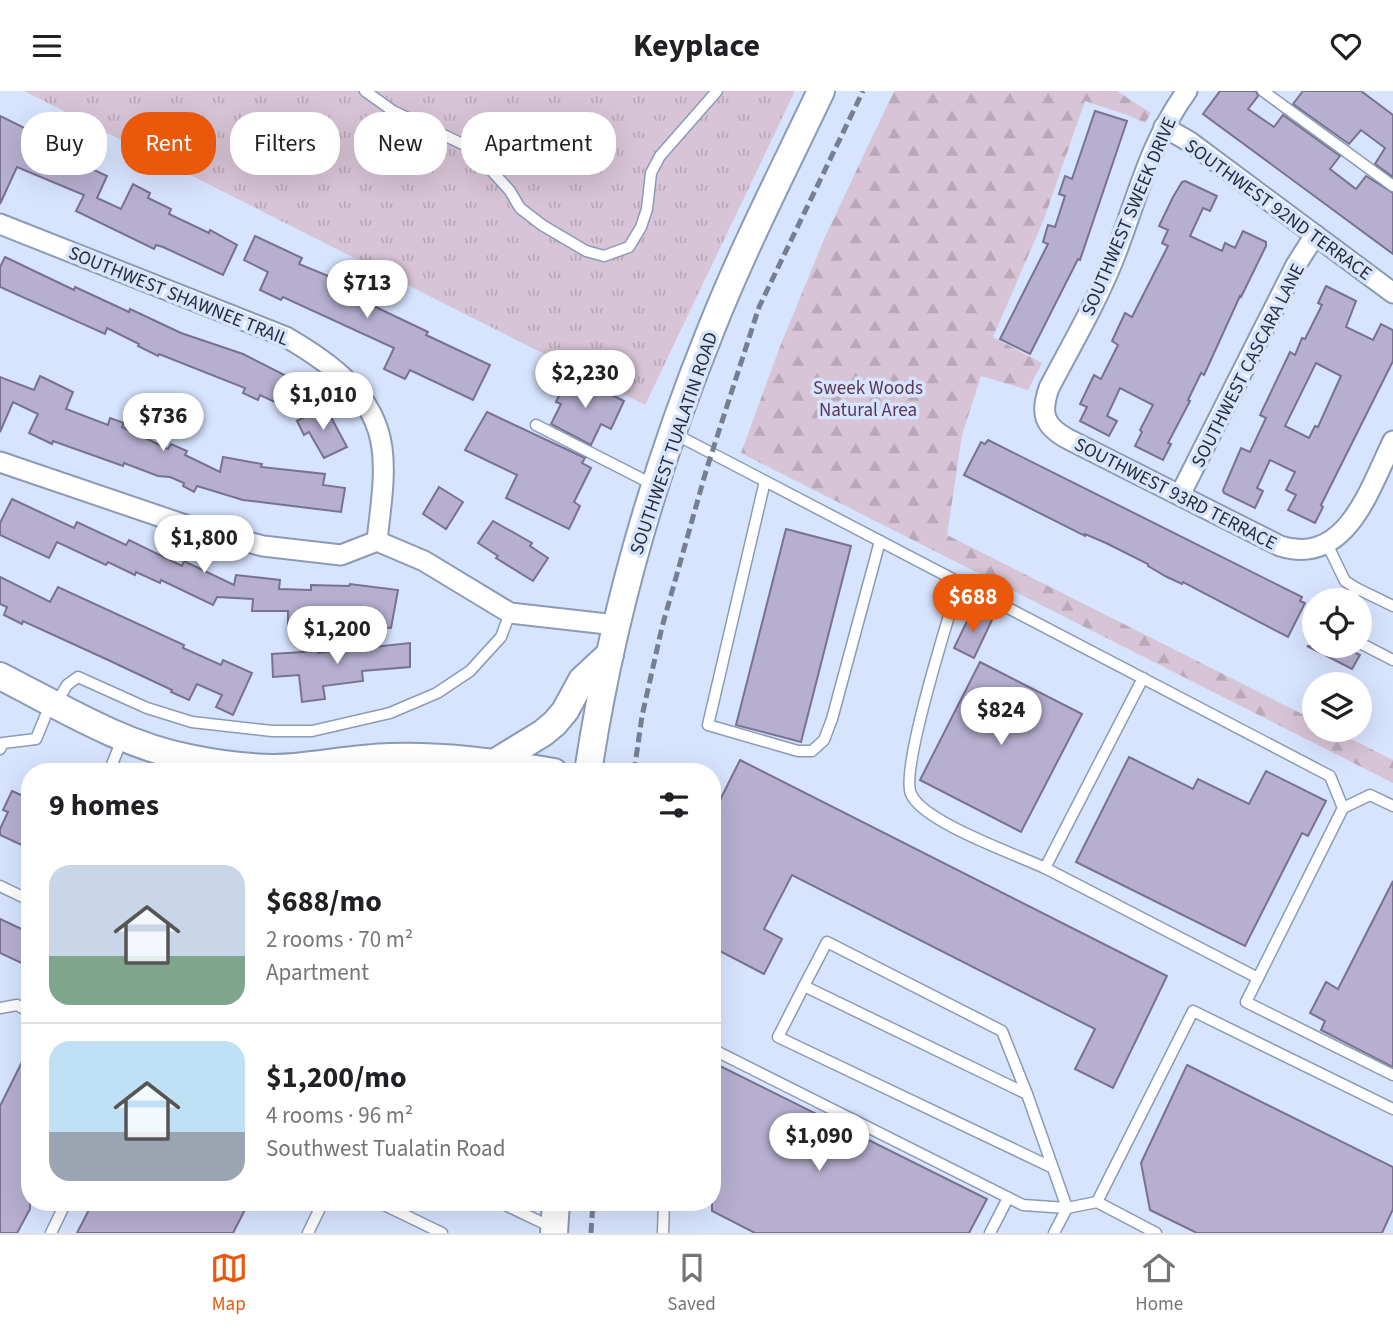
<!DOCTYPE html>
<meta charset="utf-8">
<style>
:root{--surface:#fff;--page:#f6f6f6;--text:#202124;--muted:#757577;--line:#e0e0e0;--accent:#ea580c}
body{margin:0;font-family:"Source Sans 3",sans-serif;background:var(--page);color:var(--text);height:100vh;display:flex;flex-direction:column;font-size:26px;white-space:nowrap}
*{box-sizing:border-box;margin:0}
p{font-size:23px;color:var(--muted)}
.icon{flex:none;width:38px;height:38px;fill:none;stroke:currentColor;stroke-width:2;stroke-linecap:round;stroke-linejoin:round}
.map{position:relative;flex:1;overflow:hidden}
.details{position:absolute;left:21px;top:672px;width:700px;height:448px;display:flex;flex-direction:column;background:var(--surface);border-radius:28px;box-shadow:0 7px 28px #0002}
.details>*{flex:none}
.top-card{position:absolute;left:21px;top:21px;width:700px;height:63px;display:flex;gap:14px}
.buttons{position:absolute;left:1302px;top:497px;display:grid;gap:14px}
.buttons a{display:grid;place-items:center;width:70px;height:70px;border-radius:50%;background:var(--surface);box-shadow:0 7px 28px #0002;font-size:35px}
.price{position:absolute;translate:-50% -60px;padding:0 16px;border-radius:24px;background:#fff;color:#222;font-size:23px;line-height:46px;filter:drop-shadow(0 2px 4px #0008)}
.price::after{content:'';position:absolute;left:50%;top:42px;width:21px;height:16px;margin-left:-10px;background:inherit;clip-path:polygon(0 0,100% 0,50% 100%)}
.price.active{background:var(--accent);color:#fff}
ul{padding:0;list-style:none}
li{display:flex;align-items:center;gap:21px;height:175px;padding:0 28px}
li+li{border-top:2px solid var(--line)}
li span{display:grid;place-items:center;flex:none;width:196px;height:140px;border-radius:21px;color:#555}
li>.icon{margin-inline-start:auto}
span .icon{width:84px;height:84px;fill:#fffc;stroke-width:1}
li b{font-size:30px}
h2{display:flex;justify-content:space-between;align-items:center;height:84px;padding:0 28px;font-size:30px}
.chip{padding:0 24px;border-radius:28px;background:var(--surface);box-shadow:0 7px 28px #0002;font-size:24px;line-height:63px}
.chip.active{background:var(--accent);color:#fff}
header{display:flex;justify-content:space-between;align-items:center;height:91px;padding:0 28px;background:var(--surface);font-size:32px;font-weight:700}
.menu{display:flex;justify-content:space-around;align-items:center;height:98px;border-top:2px solid var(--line);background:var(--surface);font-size:19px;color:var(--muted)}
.menu a{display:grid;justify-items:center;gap:4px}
.menu .active{color:var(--accent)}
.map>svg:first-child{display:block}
</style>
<header><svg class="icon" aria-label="menu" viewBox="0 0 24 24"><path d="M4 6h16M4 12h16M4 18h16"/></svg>Keyplace<svg class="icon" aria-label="heart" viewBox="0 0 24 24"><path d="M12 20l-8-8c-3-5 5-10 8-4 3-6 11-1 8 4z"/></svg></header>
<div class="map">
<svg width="1393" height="1142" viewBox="0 0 1393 1142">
<defs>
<pattern id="grass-tufts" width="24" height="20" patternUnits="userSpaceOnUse" patternTransform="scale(1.75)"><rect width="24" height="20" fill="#d7c4d6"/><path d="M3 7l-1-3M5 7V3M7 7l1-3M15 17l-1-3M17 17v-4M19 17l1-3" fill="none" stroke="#b9a9b8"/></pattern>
<pattern id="forest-firs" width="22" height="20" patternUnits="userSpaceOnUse" patternTransform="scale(1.75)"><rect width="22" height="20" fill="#d7c4d6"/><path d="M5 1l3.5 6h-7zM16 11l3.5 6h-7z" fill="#b9a9b8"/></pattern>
</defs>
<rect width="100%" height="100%" fill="#d7e4fe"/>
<polygon fill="url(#grass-tufts)" points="24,0 795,0 645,314"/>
<polygon fill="url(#forest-firs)" points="894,0 1117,0 1151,22 1145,32 1130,25 1085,10 1044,128 993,246 1042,272 1028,299 981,285 962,344 947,444 1314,629 1314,639 1333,639 1393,669 1393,692 741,362 779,258 825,146"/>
<g fill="#b7afd0" stroke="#78718f" stroke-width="2" fill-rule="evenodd">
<polygon points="1220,0 1256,0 1258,5 1248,18 1274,36 1283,24 1340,65 1330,78 1356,98 1366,85 1393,102 1393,163 1203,23"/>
<polygon points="1303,0 1361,0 1393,24 1393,86 1375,73 1385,57 1361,39 1349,53 1293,13"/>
<polygon points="1095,20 1127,30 1080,169 1078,168 1030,263 1000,248 1048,153 1043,151 1048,134 1055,136 1065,105 1059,103 1065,85 1072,88"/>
<polygon points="0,25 61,55 58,62 107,85 97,107 121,118 133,93 150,102 148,107 171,118 169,123 209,142 210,139 237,154 223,184 163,156 156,154 154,158 76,120 84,104 17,76 0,113"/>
<polygon points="1185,90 1217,105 1210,120 1203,117 1190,145 1222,160 1225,152 1235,157 1243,140 1266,151 1266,155 1241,206 1240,205 1204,284 1201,282 1188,309 1190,310 1168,352 1171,353 1163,369 1135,355 1142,341 1140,339 1153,314 1120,297 1107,325 1117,330 1109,345 1080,330 1087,316 1080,313 1094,284 1101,288 1118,254 1112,250 1125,222 1132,226 1168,155 1162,152 1168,139 1159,135 1173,106 1182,91"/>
<polygon points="255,145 302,167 299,173 367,201 363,210 428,241 426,244 490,274 473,309 410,279 405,288 384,278 394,257 283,206 281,209 260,199 268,181 244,169"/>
<polygon points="5,166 74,199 75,196 129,221 130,218 181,242 243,263 302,293 290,318 260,304 258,309 243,302 245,297 159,263 158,265 138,255 139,253 107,237 105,243 0,196 0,176"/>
<path d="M 1326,195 L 1356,210 L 1346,236 L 1373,249 L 1381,233 L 1393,239 L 1393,270 L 1321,414 L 1323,416 L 1315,432 L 1288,419 L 1296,404 L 1286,399 L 1295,381 L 1270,369 L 1257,397 L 1263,400 L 1255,417 L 1224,402 L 1223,399 L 1241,357 L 1250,361 L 1266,327 L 1260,324 L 1290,261 L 1295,264 L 1302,247 L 1305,248 L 1322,214 L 1318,212 ZM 1316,272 L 1341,285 L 1318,336 L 1315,335 L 1309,347 L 1285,335 Z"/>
<polygon points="569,283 624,310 611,338 601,333 591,354 551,333 561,313 556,311"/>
<polygon points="40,285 73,301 66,318 108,334 110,327 124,332 122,336 168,358 171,353 187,360 185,364 220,381 223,366 262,373 261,376 325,383 323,394 345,397 341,421 243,409 197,395 194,401 183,395 184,392 170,386 158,385 124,372 123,375 53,350 52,353 29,342 38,323 13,311 0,341 0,286 34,299"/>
<polygon points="325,315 347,356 324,367 309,341 304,344 297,330"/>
<polygon points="487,321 585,367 582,372 591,377 574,411 580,415 569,438 506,407 517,384 465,359"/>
<polygon points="988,349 1302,506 1300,510 1305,512 1288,546 1183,491 1182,493 1167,486 1148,475 1148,473 1106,452 1085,443 1085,445 964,384 981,351 985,353"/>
<polygon points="439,396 463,411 446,438 423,423"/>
<polygon points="12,408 74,437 77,431 126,454 129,449 182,475 184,470 234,494 236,484 280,489 279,498 311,499 311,494 349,495 350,493 398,499 391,537 329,532 288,534 288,520 252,520 253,508 217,506 213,514 161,489 160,492 136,481 135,484 108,471 106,474 57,451 49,467 0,444 0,432"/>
<polygon points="493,430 532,452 530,455 548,467 533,490 496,467 498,465 478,452"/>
<polygon points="786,438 851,455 801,651 736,634"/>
<polygon points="0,486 50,511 58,496 184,554 183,557 221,574 223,569 252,582 233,624 216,616 222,604 197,593 189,609 171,601 172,599 106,568 23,530 22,533 4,524 7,516 0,513"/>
<polygon points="972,520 992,529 974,567 954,557"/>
<polygon points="410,552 410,576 362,580 363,590 323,595 325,608 302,611 299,584 273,586 272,563 318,560 318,562"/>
<polygon points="1307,555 1341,555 1360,564 1352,578"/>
<polygon points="980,571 1082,623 1021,741 920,689"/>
<polygon points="1129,666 1193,698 1198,688 1249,713 1266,680 1326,710 1308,745 1302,742 1245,855 1076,771"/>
<polygon points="740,669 1167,885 1113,997 1075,978 1095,938 792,784 764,838 782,848 764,883 712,856 712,725"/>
<polygon points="12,700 30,708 30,758 0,744 0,738 8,721 3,719"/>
<polygon points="1393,790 1393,976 1321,939 1325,930 1310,922 1326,891 1338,898"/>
<polygon points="0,828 30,842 30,876 0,862"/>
<polygon points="30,955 30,1118 17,1142 0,1142 0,1015"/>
<polygon points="712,971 987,1108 969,1142 755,1142 712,1120"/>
<polygon points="1187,974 1393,1076 1393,1118 1382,1142 1197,1142 1150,1119 1141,1072"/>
<polygon points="93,1111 249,1111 233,1142 77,1142"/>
</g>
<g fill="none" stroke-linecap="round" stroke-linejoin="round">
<defs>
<g id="service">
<polyline points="365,0 393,20 471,57 510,100 520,117 542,134 586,160 604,165 629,156 641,136 647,118 651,82 660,65 717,0"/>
<polyline points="1263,0 1393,95"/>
<polyline points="536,334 654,394"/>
<polyline points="673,342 1330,685 1343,717"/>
<polyline points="765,390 708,634 798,660 812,660 824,649 832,628 880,450"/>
<polyline points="1327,453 1345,490 1356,497 1351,509"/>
<path d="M 959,492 C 949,525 900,679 911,703 C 923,731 1015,763 1045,777"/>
<polyline points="1356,497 1393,515"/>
<polyline points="1360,552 1393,569"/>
<polyline points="1143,587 1045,777 1258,887"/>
<polyline points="56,613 67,594 78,586 147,617 192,631 272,640 312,640 390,622 437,602 470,580 501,546 510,522"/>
<polyline points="0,658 3,652 36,648 50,614"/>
<polyline points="109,681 123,646"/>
<polyline points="1393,715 1370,704 1343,717 1246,911 1393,984"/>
<polyline points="0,795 23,806"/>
<polyline points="804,895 827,851 1002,940 1027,1003"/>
<polyline points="0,917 17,914 30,921"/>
<polyline points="712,958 1023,1114 1067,1117 1097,1111 1156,1142"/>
<polyline points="1051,1076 778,946 804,895 1027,1003 1067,1117 1054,1142"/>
<polyline points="378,1111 442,1142"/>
<polyline points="499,1111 543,1132 553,1134"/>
<polyline points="1097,1111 1193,920 1393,1018"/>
<polyline points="51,1142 66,1111"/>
<polyline points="308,1142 323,1111"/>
<polyline points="663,1142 664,1111"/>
<polyline points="990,1142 1008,1107"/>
</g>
<g id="minor">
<path d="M 1187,0 C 1151,49 1137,107 1116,162 C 1098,209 1072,253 1049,297 C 1040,323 1044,335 1068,348 L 1280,455 C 1347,476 1370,396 1393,350"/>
<polyline points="1164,36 1190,51 1393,202"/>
<path d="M 0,133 L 286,246 C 329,271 375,303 382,357 C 386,387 380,420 377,450"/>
<polyline points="0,371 194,437 263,455 341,464 377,450 424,470 510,522 616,534"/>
<polyline points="1180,404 1296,174 1315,144"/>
</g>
<g id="secondary">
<path d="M 0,585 C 61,616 122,654 189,667 C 223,674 261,679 295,676 C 327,673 358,667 390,666 C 444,664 500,672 554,681"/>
<polyline points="494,672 543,642 555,632 565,620 582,589 610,563"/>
<path d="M 588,681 C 611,529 654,379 712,236 C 744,156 784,78 821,0"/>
<polyline points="554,1142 556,1111"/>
</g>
</defs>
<use href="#service" stroke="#8b9ab7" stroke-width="13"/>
<use href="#minor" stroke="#8b9ab7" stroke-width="23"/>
<use href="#secondary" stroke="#8b9ab7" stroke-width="30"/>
<use href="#service" stroke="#fff" stroke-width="10"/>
<use href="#minor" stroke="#fff" stroke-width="19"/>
<use href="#secondary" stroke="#fff" stroke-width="26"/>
<g stroke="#767f91" stroke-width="5" stroke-dasharray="10 5" stroke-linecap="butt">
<polyline points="634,681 642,625 662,536 706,380 759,216 863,0"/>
<polyline points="591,1142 593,1111"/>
</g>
</g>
<g text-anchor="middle" stroke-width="7" stroke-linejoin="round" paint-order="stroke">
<g font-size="19" fill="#272d39" stroke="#d7e4fe">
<text transform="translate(1279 118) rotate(36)" y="7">SOUTHWEST 92ND TERRACE</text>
<text transform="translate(1128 125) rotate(-67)" y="7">SOUTHWEST SWEEK DRIVE</text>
<text transform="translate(179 204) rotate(22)" y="7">SOUTHWEST SHAWNEE TRAIL</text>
<text transform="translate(1247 274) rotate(-63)" y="7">SOUTHWEST CASCARA LANE</text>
<text transform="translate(673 352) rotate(-71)" y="7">SOUTHWEST TUALATIN ROAD</text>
<text transform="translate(1176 402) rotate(27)" y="7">SOUTHWEST 93RD TERRACE</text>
</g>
<g font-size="19" fill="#5c365a" stroke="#d7e4fe">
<text x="868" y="303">Sweek Woods<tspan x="868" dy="22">Natural Area</tspan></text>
</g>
</g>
</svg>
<div class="buttons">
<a><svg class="icon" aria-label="locate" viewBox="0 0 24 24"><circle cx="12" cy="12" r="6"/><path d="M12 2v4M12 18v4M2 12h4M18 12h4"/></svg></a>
<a><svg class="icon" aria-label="layers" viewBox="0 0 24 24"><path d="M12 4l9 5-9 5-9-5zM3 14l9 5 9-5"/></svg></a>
</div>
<b class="price" style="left:367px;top:229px">$713</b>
<b class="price" style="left:585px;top:319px">$2,230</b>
<b class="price" style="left:323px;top:341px">$1,010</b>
<b class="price" style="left:163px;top:362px">$736</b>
<b class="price" style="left:204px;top:484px">$1,800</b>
<b class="price active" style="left:973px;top:543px">$688</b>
<b class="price" style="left:337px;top:575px">$1,200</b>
<b class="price" style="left:1001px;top:656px">$824</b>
<b class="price" style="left:819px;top:1082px">$1,090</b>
<div class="top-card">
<a class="chip">Buy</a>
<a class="chip active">Rent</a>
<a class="chip">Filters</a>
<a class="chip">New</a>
<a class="chip">Apartment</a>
</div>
<section class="details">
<h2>9 homes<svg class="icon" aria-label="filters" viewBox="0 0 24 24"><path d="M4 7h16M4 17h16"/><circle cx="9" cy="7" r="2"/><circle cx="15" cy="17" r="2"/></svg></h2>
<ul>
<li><span style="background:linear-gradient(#c9d6e8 65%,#7fa58c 0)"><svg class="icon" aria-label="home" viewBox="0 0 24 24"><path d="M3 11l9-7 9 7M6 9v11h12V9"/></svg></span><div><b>$688/mo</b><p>2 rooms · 70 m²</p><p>Apartment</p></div></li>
<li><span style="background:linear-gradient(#bfe0f5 65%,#9aa5b1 0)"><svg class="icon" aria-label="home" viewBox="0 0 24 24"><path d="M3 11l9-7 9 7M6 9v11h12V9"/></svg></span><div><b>$1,200/mo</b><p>4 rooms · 96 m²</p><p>Southwest Tualatin Road</p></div></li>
</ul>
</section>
</div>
<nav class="menu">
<a class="active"><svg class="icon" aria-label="map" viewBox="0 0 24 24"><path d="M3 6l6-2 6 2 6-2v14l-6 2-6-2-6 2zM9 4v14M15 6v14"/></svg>Map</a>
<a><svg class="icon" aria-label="saved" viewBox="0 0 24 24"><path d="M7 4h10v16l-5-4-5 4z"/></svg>Saved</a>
<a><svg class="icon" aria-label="home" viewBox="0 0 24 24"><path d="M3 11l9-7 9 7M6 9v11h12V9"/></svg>Home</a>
</nav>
